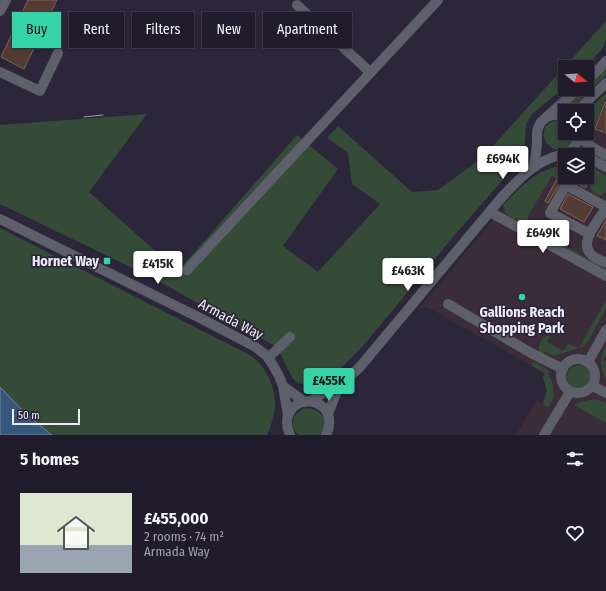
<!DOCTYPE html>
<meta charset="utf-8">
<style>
:root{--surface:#211c2c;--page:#2d2938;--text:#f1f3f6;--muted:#a2a1a9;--line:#3e3a48;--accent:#34d4a8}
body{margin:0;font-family:"Fira Sans Condensed",sans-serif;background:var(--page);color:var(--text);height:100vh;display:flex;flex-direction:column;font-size:15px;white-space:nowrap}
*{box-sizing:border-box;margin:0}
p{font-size:13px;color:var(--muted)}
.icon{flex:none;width:22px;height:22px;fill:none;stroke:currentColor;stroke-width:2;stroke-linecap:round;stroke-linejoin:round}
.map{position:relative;height:435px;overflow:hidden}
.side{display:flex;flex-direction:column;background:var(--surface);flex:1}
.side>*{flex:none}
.guide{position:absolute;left:12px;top:12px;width:400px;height:36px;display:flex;gap:8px}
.needle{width:26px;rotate:108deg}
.fabs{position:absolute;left:558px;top:60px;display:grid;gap:8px}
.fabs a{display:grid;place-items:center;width:36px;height:36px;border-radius:0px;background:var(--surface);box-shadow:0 2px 6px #0003,0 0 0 1px var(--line);font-size:20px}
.scale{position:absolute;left:12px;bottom:10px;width:68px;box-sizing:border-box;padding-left:4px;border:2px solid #eeeaf7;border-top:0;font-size:11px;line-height:14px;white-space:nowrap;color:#eeeaf7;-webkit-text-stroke:3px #2c263a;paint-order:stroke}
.price{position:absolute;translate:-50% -34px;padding:0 9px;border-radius:4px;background:#fff;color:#222;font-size:13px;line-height:26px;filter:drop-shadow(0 1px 2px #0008)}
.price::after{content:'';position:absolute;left:50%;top:24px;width:12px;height:9px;margin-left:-6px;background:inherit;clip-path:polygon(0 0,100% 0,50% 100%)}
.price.current{background:var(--accent);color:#111}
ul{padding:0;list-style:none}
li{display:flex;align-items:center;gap:12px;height:100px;padding:0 20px}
li span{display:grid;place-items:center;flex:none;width:112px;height:80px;border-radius:0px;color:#555}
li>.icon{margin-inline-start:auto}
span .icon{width:48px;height:48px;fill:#fffc;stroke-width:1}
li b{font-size:17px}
h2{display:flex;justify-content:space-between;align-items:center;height:48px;padding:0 20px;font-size:17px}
.pill{padding:0 14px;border-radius:0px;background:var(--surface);box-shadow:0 2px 6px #0003,0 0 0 1px var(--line);font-size:14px;line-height:36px}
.pill.current{background:var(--accent);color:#111}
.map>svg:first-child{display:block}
</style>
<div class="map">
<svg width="606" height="435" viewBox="0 0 606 435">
<rect width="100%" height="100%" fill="#2c263a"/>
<polygon fill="#3a2c39" points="606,93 606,435 516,435 536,400 543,404 547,390 543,378 544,373 429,308 420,307 505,206 565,165 565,177 587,177 587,155 581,155 592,137 589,131 587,120 599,101"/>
<g fill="#344c37">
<polygon points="606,21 606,40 602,49 585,67 565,67 565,87 532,114 526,125 524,155 453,237 363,346 335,374 325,381 312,386 299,383 293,379 277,347 149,276 0,204 0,125 147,114 89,192 178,271 297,135 338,169 283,246 318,272 380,204 352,184 348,153 327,138 338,126 412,192 438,190 483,157"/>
<polygon points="606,69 606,75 579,101 575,111 573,111 565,107 585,89 587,89 587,87"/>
<path d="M 606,93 L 606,99 L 604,101 L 594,129 L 595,130 L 593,137 C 579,117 591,107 606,93 Z"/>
<path d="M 558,120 L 565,122 L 565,133 L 573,133 C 573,139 571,143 566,147 C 547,159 531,124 558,120 Z"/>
<path d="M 565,164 L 565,174 L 562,172 L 558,179 L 552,176 L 529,214 L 528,218 L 529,225 L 606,269 L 606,271 L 511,217 C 506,214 504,212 503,205 C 513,194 526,181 538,174 C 546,169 556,167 565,164 Z"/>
<path d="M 587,164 L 606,176 L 606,192 L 600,196 C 591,194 590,186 589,178 L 587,177 Z"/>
<path d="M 0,228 L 242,351 C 247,354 252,356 256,360 C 267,370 274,386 275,401 C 276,411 271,426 267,435 L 52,435 L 26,414 L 0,387 Z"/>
<path d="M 606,300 L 606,309 L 588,341 L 584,346 L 582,347 L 554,356 L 551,355 L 544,352 L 542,355 C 541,354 540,353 539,352 C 537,348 542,337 546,336 C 548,336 549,336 550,336 L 547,342 L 563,351 L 568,344 L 579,348 Z"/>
<path d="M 606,346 L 606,355 L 603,360 L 606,362 L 606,380 C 600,367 599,358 606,346 Z"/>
<path d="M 534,362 L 549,371 L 548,374 C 555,387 557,395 548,408 L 543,404 L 547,390 L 543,378 L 545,373 L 532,366 Z"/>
<circle cx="579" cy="377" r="12"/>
<polygon points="595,399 606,403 606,423 574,405 580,402"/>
<path d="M 306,408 C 322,408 331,423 319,435 L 298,435 C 288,424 293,412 306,408 Z"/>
</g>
<polygon fill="#36577b" stroke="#6d83a0" points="0,387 26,414 52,435 0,435"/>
<g fill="#543c33" stroke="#7e635a">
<polygon points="28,0 57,0 24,69 1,57"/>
<polygon points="605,102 606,102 606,133 595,129"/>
<polygon points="558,177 589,177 585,185 587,186 585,188 569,179 566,179 562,180 548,203 545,201"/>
<polygon points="568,194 593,207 584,222 560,209"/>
<polygon points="606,220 606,240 597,236"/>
</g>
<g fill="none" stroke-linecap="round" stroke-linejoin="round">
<g stroke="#5d5f6a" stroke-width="10">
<polyline points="297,5 370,72"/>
<polyline points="0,11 6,0"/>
<polyline points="0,72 40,91 58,53"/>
<polyline points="587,81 601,67 606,61"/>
<polyline points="580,111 584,104 606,83"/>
<path d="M 547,117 C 554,114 558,114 565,115"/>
<polyline points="580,133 585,142 595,149 606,155"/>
<polyline points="587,157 606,167"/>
<path d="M 534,167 C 535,158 537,149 537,141 C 537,132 536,131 541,122 L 578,89"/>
<path d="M 606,208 C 600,219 579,241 590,253 C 593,258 601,260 606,263"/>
<polyline points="490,212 606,276"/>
<polyline points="0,219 202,319 254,346 267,356 271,362 279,376 283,386 288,416"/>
<polyline points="590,234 550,213 566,185 606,207"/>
<polyline points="187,270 438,0"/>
<polyline points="448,304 531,353 563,369"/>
<polyline points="268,358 290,337"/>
<circle cx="578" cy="376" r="17"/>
<polyline points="588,362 606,330"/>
<polyline points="283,386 305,402"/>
<polyline points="593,386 606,393"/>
<path d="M 310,401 L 325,392 L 339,386 L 359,368 L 502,197 C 511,188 523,174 534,167 C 540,163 550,158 557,156 C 562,154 567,154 571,150 C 576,146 578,139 578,133"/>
<polyline points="328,414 339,386"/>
<path d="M 290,435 C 287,428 285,421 289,414 C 301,388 341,405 326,435"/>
<polyline points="544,435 570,392"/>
</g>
<polyline stroke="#9e99a9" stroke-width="1" points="84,117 103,115"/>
</g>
<g fill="#34d4a8" stroke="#2c263a" stroke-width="1.5">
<rect x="103" y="257" width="8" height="8" rx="2"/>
<circle cx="522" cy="297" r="4"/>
</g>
<g text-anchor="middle" stroke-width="3.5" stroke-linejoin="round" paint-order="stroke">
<g font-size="14" font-weight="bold" fill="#eeeaf7" stroke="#2c263a" text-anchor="end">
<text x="99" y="266">Hornet Way</text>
<text x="522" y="317" text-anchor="middle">Gallions Reach<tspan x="522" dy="16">Shopping Park</tspan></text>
</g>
<g font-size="14" fill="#eeeaf7" stroke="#2c263a">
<text transform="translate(231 319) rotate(28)" y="5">Armada Way</text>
</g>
</g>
</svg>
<div class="fabs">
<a><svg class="needle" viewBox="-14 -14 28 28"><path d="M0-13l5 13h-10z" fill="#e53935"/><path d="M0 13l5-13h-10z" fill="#a2a1a9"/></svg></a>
<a><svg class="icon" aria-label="locate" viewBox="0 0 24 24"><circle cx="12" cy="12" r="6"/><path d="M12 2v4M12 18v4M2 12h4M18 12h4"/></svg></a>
<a><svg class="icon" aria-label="layers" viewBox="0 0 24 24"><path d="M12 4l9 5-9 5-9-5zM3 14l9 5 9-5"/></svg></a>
</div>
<div class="scale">50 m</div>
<b class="price" style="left:503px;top:180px">£694K</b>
<b class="price" style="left:543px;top:254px">£649K</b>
<b class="price" style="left:158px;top:285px">£415K</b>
<b class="price" style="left:408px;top:292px">£463K</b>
<b class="price current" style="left:329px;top:402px">£455K</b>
<div class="guide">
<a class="pill current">Buy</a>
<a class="pill">Rent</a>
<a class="pill">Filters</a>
<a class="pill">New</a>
<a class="pill">Apartment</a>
</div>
</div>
<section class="side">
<h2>5 homes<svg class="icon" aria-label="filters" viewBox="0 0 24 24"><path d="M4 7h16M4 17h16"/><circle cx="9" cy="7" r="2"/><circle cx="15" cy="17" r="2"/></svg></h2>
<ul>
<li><span style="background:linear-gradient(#dfe7d0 65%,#9aa5b1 0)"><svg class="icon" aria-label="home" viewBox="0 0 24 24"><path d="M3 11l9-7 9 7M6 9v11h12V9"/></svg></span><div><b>£455,000</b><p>2 rooms · 74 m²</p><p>Armada Way</p></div><svg class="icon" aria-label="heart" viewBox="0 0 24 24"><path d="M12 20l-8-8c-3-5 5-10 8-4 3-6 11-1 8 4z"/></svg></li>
</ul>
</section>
